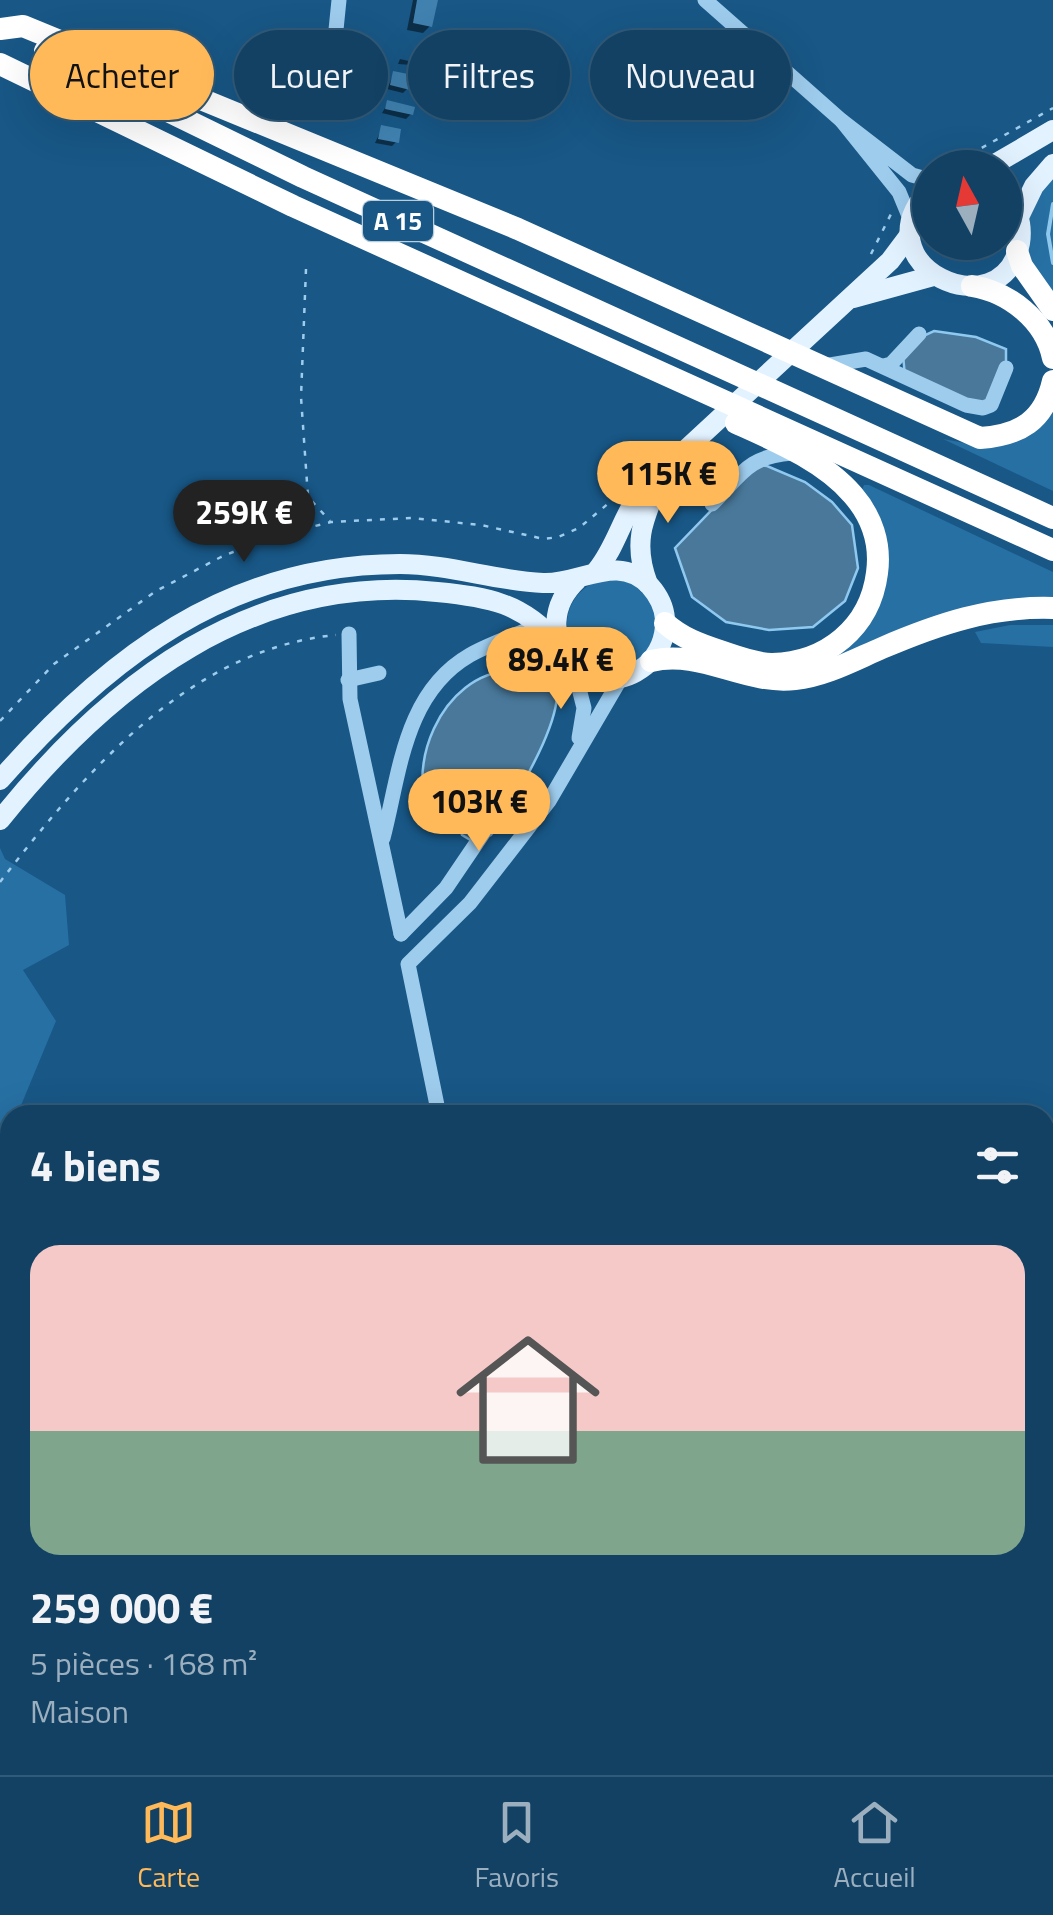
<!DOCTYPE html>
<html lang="fr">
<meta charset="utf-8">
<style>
:root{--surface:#124164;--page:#1b486a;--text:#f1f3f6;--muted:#9cafbf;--line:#315a78;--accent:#ffb959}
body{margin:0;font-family:"Titillium Web",sans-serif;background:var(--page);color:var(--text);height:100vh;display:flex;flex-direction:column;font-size:38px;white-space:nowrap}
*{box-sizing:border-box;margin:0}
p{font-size:32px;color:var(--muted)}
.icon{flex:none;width:55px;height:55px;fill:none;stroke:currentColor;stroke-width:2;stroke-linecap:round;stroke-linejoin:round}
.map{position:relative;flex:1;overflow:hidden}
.panel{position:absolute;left:0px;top:1105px;width:1055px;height:670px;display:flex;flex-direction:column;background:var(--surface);border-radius:30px 30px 0 0;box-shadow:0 10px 40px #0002,0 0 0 2px var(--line)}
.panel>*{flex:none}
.top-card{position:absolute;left:30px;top:30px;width:995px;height:90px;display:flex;gap:20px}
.needle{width:65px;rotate:352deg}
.tools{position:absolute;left:912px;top:150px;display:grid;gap:20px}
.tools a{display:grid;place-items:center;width:110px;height:110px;border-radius:50%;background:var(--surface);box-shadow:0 10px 40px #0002,0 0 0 2px var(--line);font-size:50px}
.price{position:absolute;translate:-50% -85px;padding:0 22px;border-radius:35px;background:var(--accent);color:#111;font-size:32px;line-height:65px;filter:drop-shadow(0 2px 5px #0008)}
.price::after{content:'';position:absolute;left:50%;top:60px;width:30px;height:22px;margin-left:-15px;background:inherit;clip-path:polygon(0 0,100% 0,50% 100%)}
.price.active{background:#222;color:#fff}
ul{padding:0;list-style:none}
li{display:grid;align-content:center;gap:20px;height:530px;padding:0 30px}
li+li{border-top:2px solid var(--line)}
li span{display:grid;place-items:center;height:310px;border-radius:30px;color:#555}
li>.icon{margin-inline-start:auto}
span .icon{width:180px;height:180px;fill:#fffc;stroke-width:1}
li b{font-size:42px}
h2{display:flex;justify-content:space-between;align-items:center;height:120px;padding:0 30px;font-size:42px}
.chip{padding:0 35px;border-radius:45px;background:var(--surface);box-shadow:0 10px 40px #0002,0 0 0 2px var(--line);font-size:35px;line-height:90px}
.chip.active{background:var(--accent);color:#111}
.dock{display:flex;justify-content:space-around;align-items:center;height:140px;border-top:2px solid var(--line);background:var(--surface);font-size:28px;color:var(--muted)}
.dock a{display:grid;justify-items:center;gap:5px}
.dock .active{color:var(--accent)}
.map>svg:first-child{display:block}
</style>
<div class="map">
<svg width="1053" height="1775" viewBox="0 0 1053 1775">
<rect width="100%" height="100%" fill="#185786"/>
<g fill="#2770a3">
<polygon points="1053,166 1053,310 1019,252 1022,233"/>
<polygon points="1053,409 1053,491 943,439 981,446"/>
<polygon points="864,485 869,485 1053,572 1053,598 824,665 856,640 871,622 880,602 862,490"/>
<circle cx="612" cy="624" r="45"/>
<polygon points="1010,625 1053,625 1053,647 981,643 975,632"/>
<polygon points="0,848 5,859 65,895 69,945 23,970 56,1021 17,1115 10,1115 10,1131 6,1141 10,1144 10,1330 0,1344"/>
<polygon points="1045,1349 1053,1350 1053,1775 975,1775 967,1765 1045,1765"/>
<polygon points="0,1622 10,1630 10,1756 0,1760"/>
</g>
<g fill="#49789a" stroke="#90c9ef" stroke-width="2.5">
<polygon points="934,331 976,337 1006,349 1006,368 983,408 905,376 903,355 921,337"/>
<polygon points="755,465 767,466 805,482 832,502 852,525 858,568 845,601 813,627 769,630 726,622 692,597 675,548"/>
<path d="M 512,671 L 542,676 L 557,687 C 561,723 520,788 502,821 L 491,835 L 474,842 L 462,835 L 457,817 L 436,827 C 399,773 442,671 512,671 Z"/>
</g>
<g fill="#0007">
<polygon points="413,0 435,0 430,26 423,33 407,30"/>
<polygon points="400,59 413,62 412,65 398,64"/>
<polygon points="394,73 408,88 403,93 387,89"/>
<polygon points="388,103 411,114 406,119 382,113"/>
<polygon points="382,128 396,142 392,146 375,143"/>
<polygon points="4,1170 10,1171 10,1182 1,1180"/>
</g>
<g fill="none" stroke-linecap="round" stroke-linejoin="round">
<polyline stroke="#90c9ef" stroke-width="4" points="1053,204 1048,234 1053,263"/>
</g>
<g fill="#4081af">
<polygon points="417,0 438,0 432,27 413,23"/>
<polygon points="393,71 413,75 410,90 390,85"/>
<polygon points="387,100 415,107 413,115 385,109"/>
<polygon points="381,125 401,129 399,143 378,139"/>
<polygon points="151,1765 166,1765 170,1768 165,1775 143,1775"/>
</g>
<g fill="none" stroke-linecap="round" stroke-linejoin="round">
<g stroke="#9ecced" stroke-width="2.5" stroke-dasharray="5 8" stroke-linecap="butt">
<polyline points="933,165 969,155 1053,108"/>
<polyline points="871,254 892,212"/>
<polyline points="306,269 301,397 308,497 330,521"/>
<polyline points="0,721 54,664 156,591 221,557 267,538 331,522 412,518 481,525 544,539 558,537 579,528 616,497"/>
<path d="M 0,882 C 84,773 189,649 336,635"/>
<polyline points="902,1766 909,1775"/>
<polyline points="939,1775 951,1765"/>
</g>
<g stroke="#9ecced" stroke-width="15">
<polyline points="705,0 842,121"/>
<polyline points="328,109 339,0"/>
<polyline points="911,221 899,192 842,121 912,175 930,180"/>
<polyline points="824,366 866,359 966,405 983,408 991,405 1006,368"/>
<polyline points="884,366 891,364 919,334"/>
<path d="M 712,504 C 741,475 748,456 792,453"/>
<polyline points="349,634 350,699 401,934"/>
<polyline points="498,649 532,645"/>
<polyline points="573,665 584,708 579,738"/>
<polyline points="348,680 379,673"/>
<path d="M 383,838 C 400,773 404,693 470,655 C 488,645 508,638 527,630"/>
<polyline points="401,934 446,888 484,832"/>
<polyline points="439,1115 408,964 470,903 549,801 621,678"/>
<polyline points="0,1157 10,1161"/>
<polyline points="1045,1343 1053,1344"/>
<polyline points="1045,1655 1053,1665"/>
<polyline points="1045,1706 1053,1699"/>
<polyline points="217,1765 229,1775"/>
<polyline points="880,1765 889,1775"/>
<polyline points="116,1775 123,1765"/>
<polyline points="965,1775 977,1765"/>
</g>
<g stroke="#e3f2ff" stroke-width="20">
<polyline points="988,168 1053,130"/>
<path d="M 930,189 C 857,265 1002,333 1020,243 C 1023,224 1017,207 1005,193"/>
<polyline points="1019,217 1034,186 1053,164"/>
<polyline points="853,298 933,276"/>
<path d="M 597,570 C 616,547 622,517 641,491 L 890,261 L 911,233"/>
<path d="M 648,584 C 631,540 645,516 662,475"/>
<path d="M 0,780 C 108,657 229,564 400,564 C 449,564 495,581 543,583 C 580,585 618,552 650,586 C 658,595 664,606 665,619 C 666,637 659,655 645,666 C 588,711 522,632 577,580"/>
<path d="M 0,820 C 110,683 252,573 437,592 C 489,597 523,603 558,644"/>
</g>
<g stroke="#fff" stroke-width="22">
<path d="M 0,29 L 23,26 L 518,229 L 980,438 C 1020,435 1044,421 1053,381"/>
<polyline points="45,51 303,177 1053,518"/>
<polyline points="0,64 293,206 1053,550"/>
<polyline points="1017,251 1022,266 1053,310"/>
<path d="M 972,286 C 1009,292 1045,320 1053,358"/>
<path d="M 665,623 C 682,638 699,644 720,651 C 735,656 755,664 772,664 C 826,663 870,628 877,573 C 881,544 872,517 853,495 C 824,461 776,441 736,423"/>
<path d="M 651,661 C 701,649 745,685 795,679 C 825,676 854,660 882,648 C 938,624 991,606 1053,608"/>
</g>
</g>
<g text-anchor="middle" stroke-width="8" stroke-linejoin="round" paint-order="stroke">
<rect fill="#185786" stroke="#bacddb" stroke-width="2.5" x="363" y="201" width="70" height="40" rx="8"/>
<g font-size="25" font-weight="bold" fill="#fff">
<text x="398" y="230">A 15</text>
</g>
</g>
</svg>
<div class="tools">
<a><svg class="needle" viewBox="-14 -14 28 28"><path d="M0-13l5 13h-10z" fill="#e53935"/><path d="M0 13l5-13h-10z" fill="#9cafbf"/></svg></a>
</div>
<b class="price" style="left:668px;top:526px">115K €</b>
<b class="price active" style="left:244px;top:565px">259K €</b>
<b class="price" style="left:561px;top:712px">89.4K €</b>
<b class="price" style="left:479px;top:854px">103K €</b>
<div class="top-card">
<a class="chip active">Acheter</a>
<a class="chip">Louer</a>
<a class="chip">Filtres</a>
<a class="chip">Nouveau</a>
</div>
<section class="panel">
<h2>4 biens<svg class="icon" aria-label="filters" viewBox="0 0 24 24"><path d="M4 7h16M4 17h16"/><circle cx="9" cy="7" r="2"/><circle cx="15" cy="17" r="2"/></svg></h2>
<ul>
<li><span style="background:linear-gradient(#f6c9c9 60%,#7fa58c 0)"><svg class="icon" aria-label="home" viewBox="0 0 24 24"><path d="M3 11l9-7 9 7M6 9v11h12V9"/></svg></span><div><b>259 000 €</b><p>5 pièces · 168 m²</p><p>Maison</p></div></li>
</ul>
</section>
</div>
<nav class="dock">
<a class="active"><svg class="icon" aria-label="map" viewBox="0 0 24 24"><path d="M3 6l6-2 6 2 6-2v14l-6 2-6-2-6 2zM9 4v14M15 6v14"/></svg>Carte</a>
<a><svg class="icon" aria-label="saved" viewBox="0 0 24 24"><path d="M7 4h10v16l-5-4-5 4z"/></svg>Favoris</a>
<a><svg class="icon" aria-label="home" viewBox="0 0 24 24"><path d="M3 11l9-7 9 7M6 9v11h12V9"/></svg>Accueil</a>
</nav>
